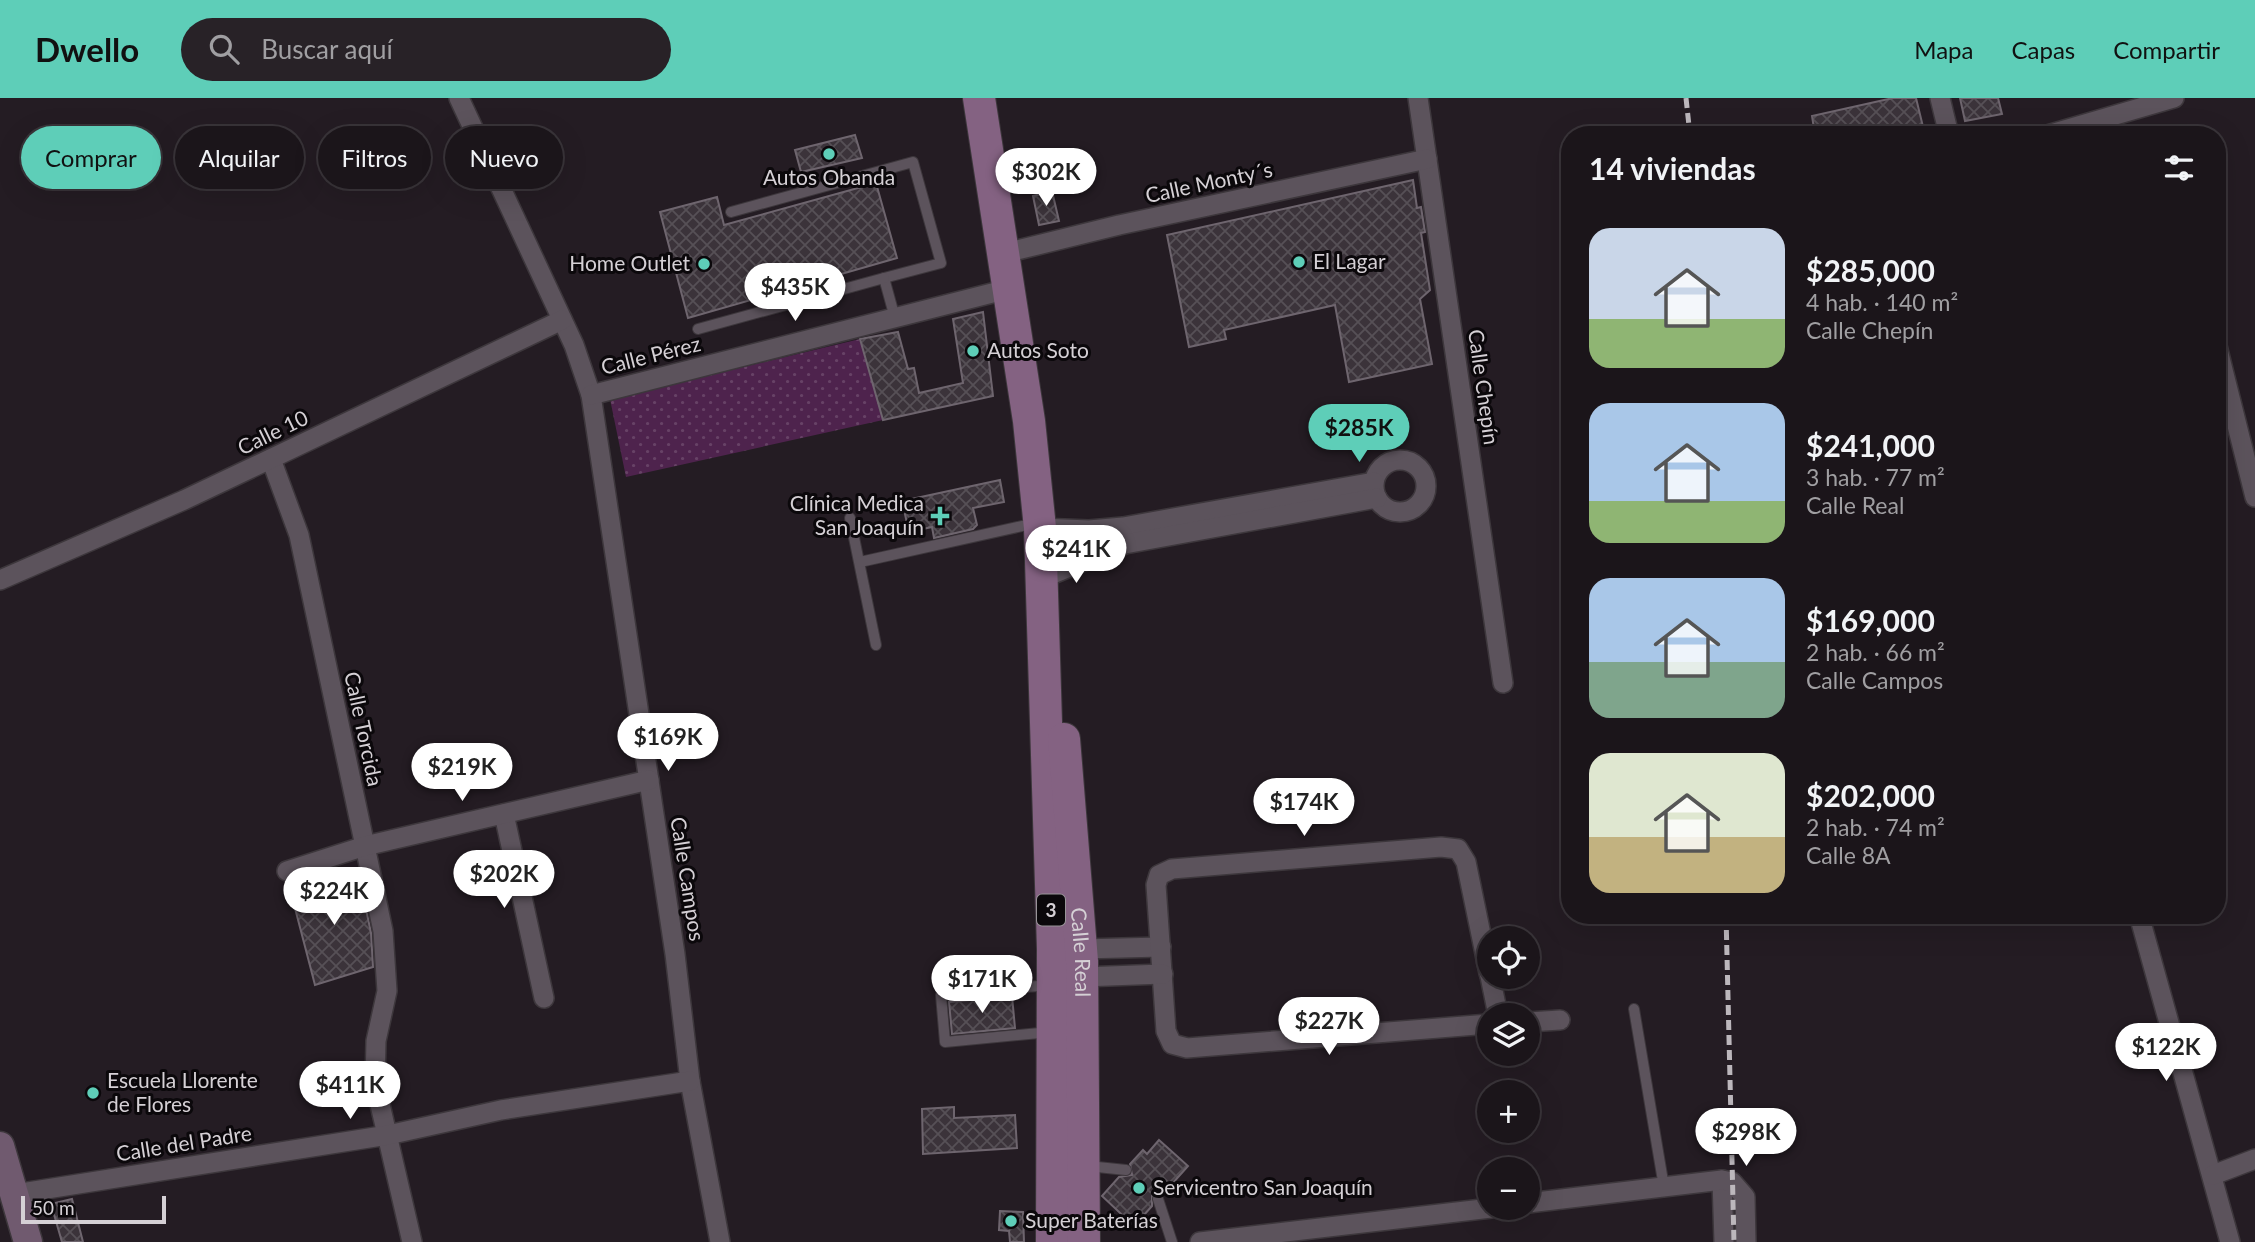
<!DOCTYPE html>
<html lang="es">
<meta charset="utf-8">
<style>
:root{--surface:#1b151a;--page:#282227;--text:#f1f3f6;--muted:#a09fa2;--line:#393439;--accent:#5eceb8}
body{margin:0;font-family:Lato,sans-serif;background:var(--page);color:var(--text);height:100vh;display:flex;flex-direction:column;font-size:26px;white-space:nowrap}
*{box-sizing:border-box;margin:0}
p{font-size:23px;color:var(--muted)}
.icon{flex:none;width:38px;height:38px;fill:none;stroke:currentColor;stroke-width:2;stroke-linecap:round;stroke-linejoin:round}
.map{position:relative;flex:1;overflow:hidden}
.drawer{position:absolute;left:1561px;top:28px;width:665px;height:798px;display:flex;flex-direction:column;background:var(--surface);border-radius:28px;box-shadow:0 7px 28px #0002,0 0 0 2px var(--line)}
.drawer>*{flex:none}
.top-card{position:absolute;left:21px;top:28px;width:665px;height:63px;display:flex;gap:14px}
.buttons{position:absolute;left:1477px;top:828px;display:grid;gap:14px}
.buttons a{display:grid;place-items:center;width:63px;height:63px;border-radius:50%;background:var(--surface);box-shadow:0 7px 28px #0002,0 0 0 2px var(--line);font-size:35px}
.scale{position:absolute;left:21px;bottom:18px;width:145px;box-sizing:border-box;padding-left:7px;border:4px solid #d5d0d5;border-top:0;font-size:19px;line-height:24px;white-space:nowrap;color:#d5d0d5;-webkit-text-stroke:5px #0b080b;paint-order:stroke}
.price{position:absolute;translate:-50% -60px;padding:0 16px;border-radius:24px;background:#fff;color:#222;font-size:23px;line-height:46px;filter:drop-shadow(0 2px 4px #0008)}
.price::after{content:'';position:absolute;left:50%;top:42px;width:21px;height:16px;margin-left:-10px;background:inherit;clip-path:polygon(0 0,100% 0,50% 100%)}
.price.selected{background:var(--accent);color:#111}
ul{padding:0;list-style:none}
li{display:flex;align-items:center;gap:21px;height:175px;padding:0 28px}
li span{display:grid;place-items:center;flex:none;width:196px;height:140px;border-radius:21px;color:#555}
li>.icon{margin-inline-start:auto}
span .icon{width:84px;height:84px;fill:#fffc;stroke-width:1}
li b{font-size:30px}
h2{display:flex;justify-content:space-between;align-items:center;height:84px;padding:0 28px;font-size:30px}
.tag{padding:0 24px;border-radius:32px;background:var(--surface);box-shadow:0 7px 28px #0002,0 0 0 2px var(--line);font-size:24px;line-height:63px}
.tag.selected{background:var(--accent);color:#111}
header{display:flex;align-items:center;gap:42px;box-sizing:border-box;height:98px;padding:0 35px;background:var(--accent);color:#111}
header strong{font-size:33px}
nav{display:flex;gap:38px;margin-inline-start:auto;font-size:24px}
.search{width:490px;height:63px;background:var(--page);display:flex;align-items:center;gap:18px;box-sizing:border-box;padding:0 24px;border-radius:38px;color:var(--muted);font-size:26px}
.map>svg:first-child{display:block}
</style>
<header>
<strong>Dwello</strong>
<div class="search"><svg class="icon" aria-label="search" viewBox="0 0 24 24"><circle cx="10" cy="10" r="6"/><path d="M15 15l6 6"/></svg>Buscar aquí</div>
<nav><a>Mapa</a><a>Capas</a><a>Compartir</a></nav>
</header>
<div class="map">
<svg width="2255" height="1144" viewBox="0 0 2255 1144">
<defs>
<pattern id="grass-dots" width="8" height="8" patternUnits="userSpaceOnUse" patternTransform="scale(1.75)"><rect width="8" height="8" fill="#4e234d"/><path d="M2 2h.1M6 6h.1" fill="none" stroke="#674266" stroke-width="1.8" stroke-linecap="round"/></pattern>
<pattern id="building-cross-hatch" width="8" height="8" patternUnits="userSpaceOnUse" patternTransform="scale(1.75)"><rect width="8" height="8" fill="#3b333a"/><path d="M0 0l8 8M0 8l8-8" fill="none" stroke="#565056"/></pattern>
</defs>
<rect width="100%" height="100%" fill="#241c23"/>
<polygon fill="url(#grass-dots)" points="860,241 883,322 626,379 610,301"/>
<g fill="url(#building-cross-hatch)" stroke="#6e656e" stroke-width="2">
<polygon points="1893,0 1916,0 1925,37 1815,37 1812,18"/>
<polygon points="1960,0 1998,0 2002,16 1965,23"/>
<polygon points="855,37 862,60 801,74 795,52"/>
<polygon points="1413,82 1417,110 1421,109 1425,134 1421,135 1430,192 1420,201 1432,266 1349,284 1335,207 1224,232 1226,241 1189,249 1167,137"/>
<polygon points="876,85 897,160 688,220 660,114 717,99 724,127"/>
<polygon points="1052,93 1059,123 1039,127 1033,98"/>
<polygon points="983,214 993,298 883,322 860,241 898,234 908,271 914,270 919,295 963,285 953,221"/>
<polygon points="1000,382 1004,404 973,410 977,427 973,431 934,440 932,429 909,434 902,403"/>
<polygon points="358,773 371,835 373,869 315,887 290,791"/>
<polygon points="1012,898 1015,930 952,936 949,904"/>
<polygon points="954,1009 954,1020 1015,1017 1017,1050 923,1056 922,1011"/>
<polygon points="1159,1042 1188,1068 1163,1096 1152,1097 1152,1108 1134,1128 1102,1098 1119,1079 1132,1077 1130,1066 1143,1052 1147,1056"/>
<polygon points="72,1101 83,1144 62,1144 51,1106"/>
<polygon points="1000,1113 1023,1114 1024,1144 1010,1144 1009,1133 999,1132"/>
</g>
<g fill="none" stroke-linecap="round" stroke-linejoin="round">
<defs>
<g id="lane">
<polyline points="731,114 913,64 941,165 884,180 895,220"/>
<polyline points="698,231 884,180"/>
<polyline points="850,420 876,547"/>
<polyline points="860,464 1036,425"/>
<polyline points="1049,887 941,897 945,944 1050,934"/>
<polyline points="1634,911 1664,1089"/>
<polyline points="1088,1068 1126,1072"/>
<polyline points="1158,1101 1172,1144"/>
</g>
<g id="street">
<polyline points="459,0 574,247 591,297 675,856 690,983 720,1144"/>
<polyline points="1418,0 1503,585"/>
<polyline points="1940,0 1949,37"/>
<polyline points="2047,37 2174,0"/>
<polyline points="1001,156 1119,127 1427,61"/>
<polyline points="2217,248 2255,399"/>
<polyline points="591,297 1008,191"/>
<polyline points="271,361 299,437 383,833 387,893 376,943 375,985 412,1144"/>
<circle cx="1400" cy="388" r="26"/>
<polyline points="1040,430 1089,432 1123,429 1374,384"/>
<polyline points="1043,480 1125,446 1377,400"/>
<polyline points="0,482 184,402 562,222"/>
<polyline points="504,716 544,900"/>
<polyline points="287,773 365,748 649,682"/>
<polyline points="2139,817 2230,1144"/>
<polyline points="1082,851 1161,849"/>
<polyline points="1489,875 1466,764 1458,751 1441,749 1172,771 1159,777 1156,787 1166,933 1172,946 1187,950 1489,926"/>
<polyline points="1490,878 1498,917"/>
<polyline points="1082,879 1163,876"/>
<polyline points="1528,924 1560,922"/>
<polyline points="2213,1077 2255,1061"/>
<polyline points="1722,1082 1724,1144"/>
<polyline points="15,1096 388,1037 501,1012 690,983"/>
<polyline points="1528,1105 1722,1082 1732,1084 1745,1099 1746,1144"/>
<polyline points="1200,1144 1491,1110"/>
</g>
<polyline id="secondary" points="0,1048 28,1144"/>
<g id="primary">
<polyline points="979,0 1029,323 1040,430 1053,851 1052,1144"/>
<path id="s1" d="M 1064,641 L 1082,863 L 1084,1144"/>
</g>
</defs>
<use href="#lane" stroke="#3d373c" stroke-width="12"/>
<use href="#street" stroke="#3d373c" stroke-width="22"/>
<use href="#secondary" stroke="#3d373c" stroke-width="31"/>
<use href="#primary" stroke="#3d373c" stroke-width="34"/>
<use href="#lane" stroke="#5c535c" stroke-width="10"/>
<use href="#street" stroke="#5c535c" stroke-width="19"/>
<use href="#secondary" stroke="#705a6f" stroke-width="28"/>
<use href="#primary" stroke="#846282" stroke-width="32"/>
<g stroke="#bcb7bc" stroke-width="5" stroke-dasharray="10 5" stroke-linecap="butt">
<polyline points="1686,0 1690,37"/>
<polyline points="1726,817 1734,1144"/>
</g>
</g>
<g fill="#5eceb8" stroke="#0b080b" stroke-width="2.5">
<circle cx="829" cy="56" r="7"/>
<circle cx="1299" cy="164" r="7"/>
<circle cx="704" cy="166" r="7"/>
<circle cx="973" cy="253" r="7"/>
<path d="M936.5 407.5h7v7h7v7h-7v7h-7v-7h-7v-7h7z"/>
<circle cx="93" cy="995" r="7"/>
<circle cx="1139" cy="1090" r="7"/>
<circle cx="1011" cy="1123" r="7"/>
</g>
<g text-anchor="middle" stroke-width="6" stroke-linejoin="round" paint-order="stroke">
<rect fill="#0b080b" stroke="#989498" stroke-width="2" x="1037" y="796.5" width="28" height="31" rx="5"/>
<g font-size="19" font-weight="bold" fill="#d5d0d5">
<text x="1051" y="819">3</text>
</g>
<g font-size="21" fill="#d5d0d5" stroke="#0b080b" text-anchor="start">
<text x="829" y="87" text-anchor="middle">Autos Obanda</text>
<text x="1313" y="171">El Lagar</text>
<text x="690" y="173" text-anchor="end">Home Outlet</text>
<text x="987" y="260">Autos Soto</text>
<text x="924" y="413" text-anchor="end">Clínica Medica<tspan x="924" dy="24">San Joaquín</tspan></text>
<text x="107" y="990">Escuela Llorente<tspan x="107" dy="24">de Flores</tspan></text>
<text x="1153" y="1097">Servicentro San Joaquín</text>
<text x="1025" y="1130">Super Baterías</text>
</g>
<g font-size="21" fill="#d5d0d5" stroke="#0b080b">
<text transform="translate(1209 85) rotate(-12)" y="7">Calle Monty´s</text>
<text transform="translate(651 258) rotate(-14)" y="7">Calle Pérez</text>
<text transform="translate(1483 289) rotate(82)" y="7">Calle Chepín</text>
<text transform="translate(273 335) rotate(-26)" y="7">Calle 10</text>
<text transform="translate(363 631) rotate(78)" y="7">Calle Torcida</text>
<text transform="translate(687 781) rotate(81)" y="7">Calle Campos</text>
<text dy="7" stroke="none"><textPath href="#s1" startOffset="214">Calle Real</textPath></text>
<text transform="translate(184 1046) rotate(-9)" y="7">Calle del Padre</text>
</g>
</g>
</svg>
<div class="buttons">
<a><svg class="icon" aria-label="locate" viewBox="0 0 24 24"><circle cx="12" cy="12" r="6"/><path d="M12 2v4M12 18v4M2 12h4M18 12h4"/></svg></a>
<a><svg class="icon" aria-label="layers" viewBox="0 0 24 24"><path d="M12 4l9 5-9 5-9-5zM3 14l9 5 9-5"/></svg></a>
<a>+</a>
<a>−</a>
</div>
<div class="scale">50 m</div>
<b class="price" style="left:1046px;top:110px">$302K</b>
<b class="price" style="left:795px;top:225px">$435K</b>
<b class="price selected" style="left:1359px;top:366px">$285K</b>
<b class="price" style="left:1076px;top:487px">$241K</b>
<b class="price" style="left:668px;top:675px">$169K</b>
<b class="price" style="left:462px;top:705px">$219K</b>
<b class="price" style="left:1304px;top:740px">$174K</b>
<b class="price" style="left:504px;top:812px">$202K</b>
<b class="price" style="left:334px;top:829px">$224K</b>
<b class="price" style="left:982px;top:917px">$171K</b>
<b class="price" style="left:1329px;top:959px">$227K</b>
<b class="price" style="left:2166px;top:985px">$122K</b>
<b class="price" style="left:350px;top:1023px">$411K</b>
<b class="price" style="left:1746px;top:1070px">$298K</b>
<div class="top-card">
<a class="tag selected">Comprar</a>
<a class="tag">Alquilar</a>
<a class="tag">Filtros</a>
<a class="tag">Nuevo</a>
</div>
<section class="drawer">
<h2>14 viviendas<svg class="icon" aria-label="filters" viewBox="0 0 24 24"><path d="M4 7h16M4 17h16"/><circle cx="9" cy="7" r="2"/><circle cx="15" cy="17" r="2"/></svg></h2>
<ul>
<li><span style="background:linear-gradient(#c9d6e8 65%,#8fb573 0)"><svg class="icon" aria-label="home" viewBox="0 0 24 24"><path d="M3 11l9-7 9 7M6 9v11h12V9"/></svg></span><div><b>$285,000</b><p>4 hab. · 140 m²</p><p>Calle Chepín</p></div></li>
<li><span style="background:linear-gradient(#a9c7e8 70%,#8fb573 0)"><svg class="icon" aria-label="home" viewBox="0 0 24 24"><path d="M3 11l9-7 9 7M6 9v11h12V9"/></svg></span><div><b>$241,000</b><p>3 hab. · 77 m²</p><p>Calle Real</p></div></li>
<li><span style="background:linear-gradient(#a9c7e8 60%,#7fa58c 0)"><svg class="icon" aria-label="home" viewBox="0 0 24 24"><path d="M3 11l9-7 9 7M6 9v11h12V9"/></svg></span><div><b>$169,000</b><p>2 hab. · 66 m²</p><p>Calle Campos</p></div></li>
<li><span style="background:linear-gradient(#dfe7d0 60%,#c2b280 0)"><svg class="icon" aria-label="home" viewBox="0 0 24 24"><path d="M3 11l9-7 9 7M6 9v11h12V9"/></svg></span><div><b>$202,000</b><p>2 hab. · 74 m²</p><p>Calle 8A</p></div></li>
</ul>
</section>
</div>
